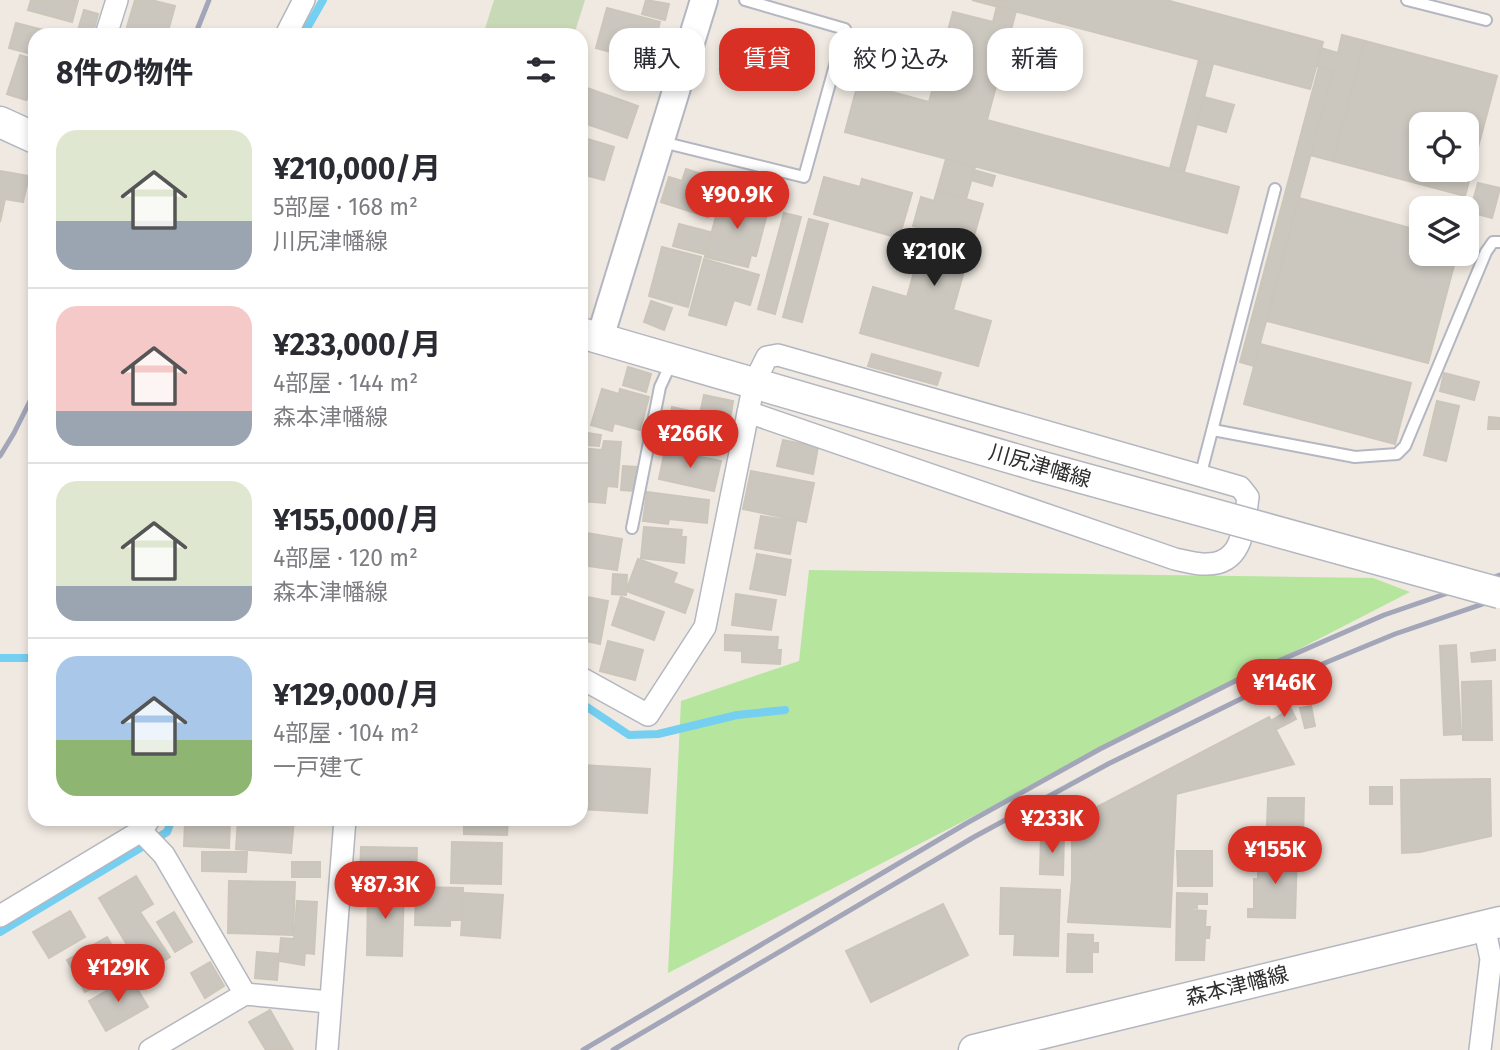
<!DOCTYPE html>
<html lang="ja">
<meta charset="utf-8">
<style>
:root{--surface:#fff;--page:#f2f2f3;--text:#2b2b33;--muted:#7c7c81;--line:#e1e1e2;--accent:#d93025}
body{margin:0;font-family:"Fira Sans","Noto Sans JP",sans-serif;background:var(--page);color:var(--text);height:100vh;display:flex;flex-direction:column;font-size:26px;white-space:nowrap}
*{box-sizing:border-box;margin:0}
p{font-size:23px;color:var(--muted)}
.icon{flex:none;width:38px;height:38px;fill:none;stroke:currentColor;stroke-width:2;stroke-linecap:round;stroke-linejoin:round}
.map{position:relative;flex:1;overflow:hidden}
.drawer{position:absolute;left:28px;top:28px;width:560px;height:798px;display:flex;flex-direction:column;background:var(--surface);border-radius:21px;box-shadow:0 4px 10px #0003}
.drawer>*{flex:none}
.guide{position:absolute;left:609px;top:28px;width:665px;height:63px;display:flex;gap:14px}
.controls{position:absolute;left:1409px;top:112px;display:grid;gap:14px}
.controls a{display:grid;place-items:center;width:70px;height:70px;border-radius:14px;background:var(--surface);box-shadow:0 4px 10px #0003;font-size:35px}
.price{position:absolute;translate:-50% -60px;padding:0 16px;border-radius:24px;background:var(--accent);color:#fff;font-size:23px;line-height:46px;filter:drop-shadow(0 2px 4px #0008)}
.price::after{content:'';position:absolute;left:50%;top:42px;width:21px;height:16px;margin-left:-10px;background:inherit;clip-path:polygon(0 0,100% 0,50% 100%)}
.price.active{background:#222;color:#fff}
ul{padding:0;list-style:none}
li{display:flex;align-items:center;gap:21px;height:175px;padding:0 28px}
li+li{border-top:2px solid var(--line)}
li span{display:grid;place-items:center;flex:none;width:196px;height:140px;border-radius:21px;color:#555}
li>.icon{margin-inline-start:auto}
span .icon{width:84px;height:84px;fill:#fffc;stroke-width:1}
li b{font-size:30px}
h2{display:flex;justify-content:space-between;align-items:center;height:84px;padding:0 28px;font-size:30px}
.tag{padding:0 24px;border-radius:21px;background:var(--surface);box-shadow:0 4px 10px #0003;font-size:24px;line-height:63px}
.tag.active{background:var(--accent);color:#fff}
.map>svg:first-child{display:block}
</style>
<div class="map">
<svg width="1500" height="1050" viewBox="0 0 1500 1050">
<rect width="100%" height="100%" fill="#efe9e1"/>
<polygon fill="#b6e59e" points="809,570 1373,578 1410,592 668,973 681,701 799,661"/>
<polygon fill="#c8d9b8" points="494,0 585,0 574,35 483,35"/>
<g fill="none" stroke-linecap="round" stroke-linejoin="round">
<g stroke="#75cff0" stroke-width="8">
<polyline points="303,35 323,0"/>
<polyline points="0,658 35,658"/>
<polyline points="581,703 629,735 658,734 737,715 785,710"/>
<polyline points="0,932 167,832 172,819"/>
</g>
</g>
<g fill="#cbc7bf" stroke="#cbc5ba" stroke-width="2" fill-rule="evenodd">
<polygon points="31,0 78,0 72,22 28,10"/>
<polygon points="135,0 151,0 175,6 167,35 156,35 127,27"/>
<polygon points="646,0 669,4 665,20 642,14"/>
<polygon points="972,0 1166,0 1323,42 1310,89"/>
<polygon points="997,6 1016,11 987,120 1239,187 1227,233 845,132 858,83 929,102 953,12 993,22"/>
<polygon points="607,8 660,22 649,62 596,48"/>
<polygon points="84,10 98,14 93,33 78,30"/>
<polygon points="16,23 63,35 35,35 35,55 9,48"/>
<polygon points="1342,35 1365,41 1333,161 1310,155 1333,71 1317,66 1321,48 1338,53"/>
<path d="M 1365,41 L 1497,76 L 1465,196 L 1333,161 ZM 1421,124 L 1466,124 L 1466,170 L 1421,170 Z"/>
<polygon points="20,55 35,60 35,97 31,95 26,100 7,94"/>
<polygon points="1199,60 1213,64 1184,172 1170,168"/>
<polygon points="1319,67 1333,71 1254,366 1240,362"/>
<polygon points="587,88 638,106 627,138 581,122 581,106"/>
<polygon points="1204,97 1234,105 1226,132 1197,124"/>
<polygon points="581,137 614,147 604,180 581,174"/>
<polygon points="946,159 975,167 966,199 937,191"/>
<polygon points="686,169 720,180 708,217 661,202 669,177 682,181"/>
<polygon points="974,170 995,176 992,186 971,180"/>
<polygon points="0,171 29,176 23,202 5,199 0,222"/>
<polygon points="824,177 860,187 862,179 912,193 899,238 814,214"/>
<polygon points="1478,183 1500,188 1492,218 1470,212"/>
<polygon points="937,191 983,204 953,310 991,321 978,366 860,333 873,287 907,297 926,230 913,226 921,197 934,201"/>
<polygon points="722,194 769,206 756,256 751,255 748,267 705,257"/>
<polygon points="1299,198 1421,231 1421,254 1457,254 1428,363 1267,321"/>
<polygon points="784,213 801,217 775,314 758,309"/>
<polygon points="809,219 828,224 802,322 783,317"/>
<polygon points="679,224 710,232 704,254 673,246"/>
<polygon points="662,247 701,257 688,307 649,296"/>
<polygon points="704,259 759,275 750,305 734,300 726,325 689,315"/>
<polygon points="651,301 672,308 664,330 644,322"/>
<polygon points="1260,344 1411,383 1395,444 1244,404"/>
<polygon points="872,354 941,373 937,385 868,366"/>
<polygon points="628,367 651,374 646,392 623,385"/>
<polygon points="1444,373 1479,382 1474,400 1440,391"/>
<polygon points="602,389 619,394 620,389 649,397 640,430 614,423 612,431 591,425"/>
<polygon points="704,395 733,401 730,420 700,414"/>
<polygon points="1437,401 1459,406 1446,461 1424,455"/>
<polygon points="672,407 695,412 689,442 662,436 667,412 671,413"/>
<polygon points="699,417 725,422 719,453 692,447"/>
<polygon points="1489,417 1500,418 1500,429 1488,429"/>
<polygon points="588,433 601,435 599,446 586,445"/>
<polygon points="783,440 818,447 813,474 777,466"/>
<polygon points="604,441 621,442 617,487 607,486 605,503 581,501 581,448 602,450"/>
<polygon points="665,450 721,461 714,491 659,479"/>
<polygon points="623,466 637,467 634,491 621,490"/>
<polygon points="751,471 814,483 806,522 743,509"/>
<polygon points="647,492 709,500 707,523 669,519 668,524 643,521"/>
<polygon points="761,516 796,521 790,554 755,548"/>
<polygon points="644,527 682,530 681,537 686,537 684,563 641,558"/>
<polygon points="581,532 622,539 617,570 581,565"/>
<polygon points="757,554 791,560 785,595 750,589"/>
<polygon points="638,559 677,573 673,583 693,590 685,613 626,591"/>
<polygon points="613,574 627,575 626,595 612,594"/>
<polygon points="736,594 776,600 771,630 732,625"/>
<polygon points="582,596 608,601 600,644 581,640"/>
<polygon points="621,597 664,612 654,640 612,625"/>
<polygon points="725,635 778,637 777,650 781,650 780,664 742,662 742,651 725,650"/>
<polygon points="608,641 643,650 635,680 600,671"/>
<polygon points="1456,645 1461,734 1444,735 1440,646"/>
<polygon points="1495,650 1495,660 1472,662 1471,653"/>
<polygon points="1491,681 1492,740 1463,740 1462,682"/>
<polygon points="1311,706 1315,726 1305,728 1300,708"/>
<polygon points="1291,709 1296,719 1277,729 1272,720"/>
<polygon points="1269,717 1294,764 1176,794 1170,927 1068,922 1072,879 1072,820"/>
<polygon points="581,765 650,769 647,813 581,809"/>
<polygon points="1490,779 1491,836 1420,852 1402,853 1401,780"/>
<rect x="1370" y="787" width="22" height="17"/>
<polygon points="1268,798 1304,798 1303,843 1280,843 1280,834 1270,834 1271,826 1267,826"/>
<polygon points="194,819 230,819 229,848 184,846 185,822 194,822"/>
<polygon points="238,819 294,819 291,853 236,849"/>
<polygon points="464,819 508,819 507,835 464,834"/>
<polygon points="1041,834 1064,835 1063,875 1040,874"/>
<polygon points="452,842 502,843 501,884 451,883"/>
<polygon points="361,847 417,848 416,881 360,880"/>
<polygon points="1177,851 1212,851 1212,886 1178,886"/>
<polygon points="1258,851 1297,852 1295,918 1248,917 1248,909 1254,909 1254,879 1258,879"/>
<polygon points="202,852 247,852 246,872 202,871"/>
<rect x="292" y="862" width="28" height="15"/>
<polygon points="136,876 153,904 140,912 170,957 144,973 99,898"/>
<polygon points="229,881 295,882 293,935 228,933"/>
<polygon points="368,886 404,886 402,956 367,955"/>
<polygon points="416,887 463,888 462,920 450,920 450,926 415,925"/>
<polygon points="1001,888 1060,890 1058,956 1014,955 1015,934 1000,934"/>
<polygon points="464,893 503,895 500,938 461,935"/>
<polygon points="1177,893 1207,894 1207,904 1197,904 1197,908 1192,908 1192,910 1206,911 1205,927 1210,927 1209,938 1205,938 1204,960 1176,960"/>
<polygon points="297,901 317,902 314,954 305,953 304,965 279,961 281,938 294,939"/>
<polygon points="943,904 968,955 871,1002 846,951"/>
<polygon points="70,911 85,937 49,958 33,932"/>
<polygon points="174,912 192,942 175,952 157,922"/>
<polygon points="1068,934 1093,935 1093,943 1098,943 1098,952 1092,952 1092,972 1067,972"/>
<polygon points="107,937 125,969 85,992 67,960"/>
<polygon points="257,952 279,954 277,980 255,978"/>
<polygon points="210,962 224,986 205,998 191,973"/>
<polygon points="130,977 148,1007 106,1031 89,1001"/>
<polygon points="270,1010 293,1050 266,1050 249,1022"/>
</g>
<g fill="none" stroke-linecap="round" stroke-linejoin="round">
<defs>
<g id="service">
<polyline points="1407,0 1486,20"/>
<polyline points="662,142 804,177 845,29 745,0"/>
<polyline points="1213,430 1355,457 1397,454 1405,446 1486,252 1493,242 1500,242"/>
<polyline points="1200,477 1275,189"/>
<polyline points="632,528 660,387 672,361"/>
</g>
<g id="minor">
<polyline points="106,35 117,0"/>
<polyline points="286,35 304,0"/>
<path d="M 581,678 L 648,715 L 705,627 L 754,383 L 767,357 L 778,355 L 1240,487 L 1248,497 C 1244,525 1244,564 1207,564 C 1197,565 1185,561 1175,559 L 748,412"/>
<polyline points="141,831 164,855 245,994"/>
<polyline points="0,916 141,831 148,821"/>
<polyline points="150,1050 245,994 329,1002"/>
<polyline points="327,1050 345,819"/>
<polyline points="1480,1050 1491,959 1484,926"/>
</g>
<polyline id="tertiary" points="600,338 704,0"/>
<g id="secondary">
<polyline points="0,122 35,138"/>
<polyline points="581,333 1035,465"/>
<polyline points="974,1050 1500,922"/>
</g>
</defs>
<use href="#service" stroke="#b4b7c1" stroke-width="14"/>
<use href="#minor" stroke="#b4b7c1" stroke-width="24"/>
<use href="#tertiary" stroke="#b4b7c1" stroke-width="30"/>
<use href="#secondary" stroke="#b4b7c1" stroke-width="33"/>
<use href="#service" stroke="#fff" stroke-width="10"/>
<use href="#minor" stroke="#fff" stroke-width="21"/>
<use href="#tertiary" stroke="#fff" stroke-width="26"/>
<use href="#secondary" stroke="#fff" stroke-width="30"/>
<g stroke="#a3a6b8" stroke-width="5">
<polyline points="195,35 209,0"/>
<polyline points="0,456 14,433 35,391"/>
<polyline points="583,1050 967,823 1100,749 1249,674 1384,615 1500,575"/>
<polyline points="613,1050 974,837 1108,764 1257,691 1395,634 1500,598"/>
</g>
<defs>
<polyline id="secondary-bridge" points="1035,465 1500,593"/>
</defs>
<use href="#secondary-bridge" stroke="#b4b7c1" stroke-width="33" stroke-linecap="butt"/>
<use href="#secondary-bridge" stroke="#fff" stroke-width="30"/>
</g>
<g text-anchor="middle" stroke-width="5" stroke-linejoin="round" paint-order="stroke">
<g font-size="21" fill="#2e2e2e" stroke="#fff">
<text transform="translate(1040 466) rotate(16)" y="7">川尻津幡線</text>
<text transform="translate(1237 986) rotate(-14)" y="7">森本津幡線</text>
</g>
</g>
</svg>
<div class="controls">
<a><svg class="icon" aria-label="locate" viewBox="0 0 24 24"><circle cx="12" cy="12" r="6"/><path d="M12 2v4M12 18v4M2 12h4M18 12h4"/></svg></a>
<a><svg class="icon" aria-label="layers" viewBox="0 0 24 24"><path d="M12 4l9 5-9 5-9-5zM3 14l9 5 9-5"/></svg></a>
</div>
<b class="price" style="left:737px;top:231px">¥90.9K</b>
<b class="price active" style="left:934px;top:288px">¥210K</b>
<b class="price" style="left:690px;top:470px">¥266K</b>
<b class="price" style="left:1284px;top:719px">¥146K</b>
<b class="price" style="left:1052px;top:855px">¥233K</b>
<b class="price" style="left:1275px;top:886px">¥155K</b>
<b class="price" style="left:385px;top:921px">¥87.3K</b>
<b class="price" style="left:118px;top:1004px">¥129K</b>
<div class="guide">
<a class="tag">購入</a>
<a class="tag active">賃貸</a>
<a class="tag">絞り込み</a>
<a class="tag">新着</a>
</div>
<section class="drawer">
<h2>8件の物件<svg class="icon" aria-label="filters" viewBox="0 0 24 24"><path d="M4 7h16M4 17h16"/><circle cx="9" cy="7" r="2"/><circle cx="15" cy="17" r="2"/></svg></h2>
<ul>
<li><span style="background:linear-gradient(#dfe7d0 65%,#9aa5b1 0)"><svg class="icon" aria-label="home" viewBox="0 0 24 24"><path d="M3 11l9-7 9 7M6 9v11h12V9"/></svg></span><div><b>¥210,000/月</b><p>5部屋 · 168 m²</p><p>川尻津幡線</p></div></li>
<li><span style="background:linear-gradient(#f6c9c9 75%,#9aa5b1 0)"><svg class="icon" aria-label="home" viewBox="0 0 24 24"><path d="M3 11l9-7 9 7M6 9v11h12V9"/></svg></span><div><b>¥233,000/月</b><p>4部屋 · 144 m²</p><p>森本津幡線</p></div></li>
<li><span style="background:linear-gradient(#dfe7d0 75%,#9aa5b1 0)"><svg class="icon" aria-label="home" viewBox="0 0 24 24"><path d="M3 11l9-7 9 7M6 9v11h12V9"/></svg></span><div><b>¥155,000/月</b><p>4部屋 · 120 m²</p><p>森本津幡線</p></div></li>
<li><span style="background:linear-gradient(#a9c7e8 60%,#8fb573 0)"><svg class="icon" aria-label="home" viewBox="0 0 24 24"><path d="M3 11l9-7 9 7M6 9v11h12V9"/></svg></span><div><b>¥129,000/月</b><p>4部屋 · 104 m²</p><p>一戸建て</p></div></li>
</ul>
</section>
</div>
